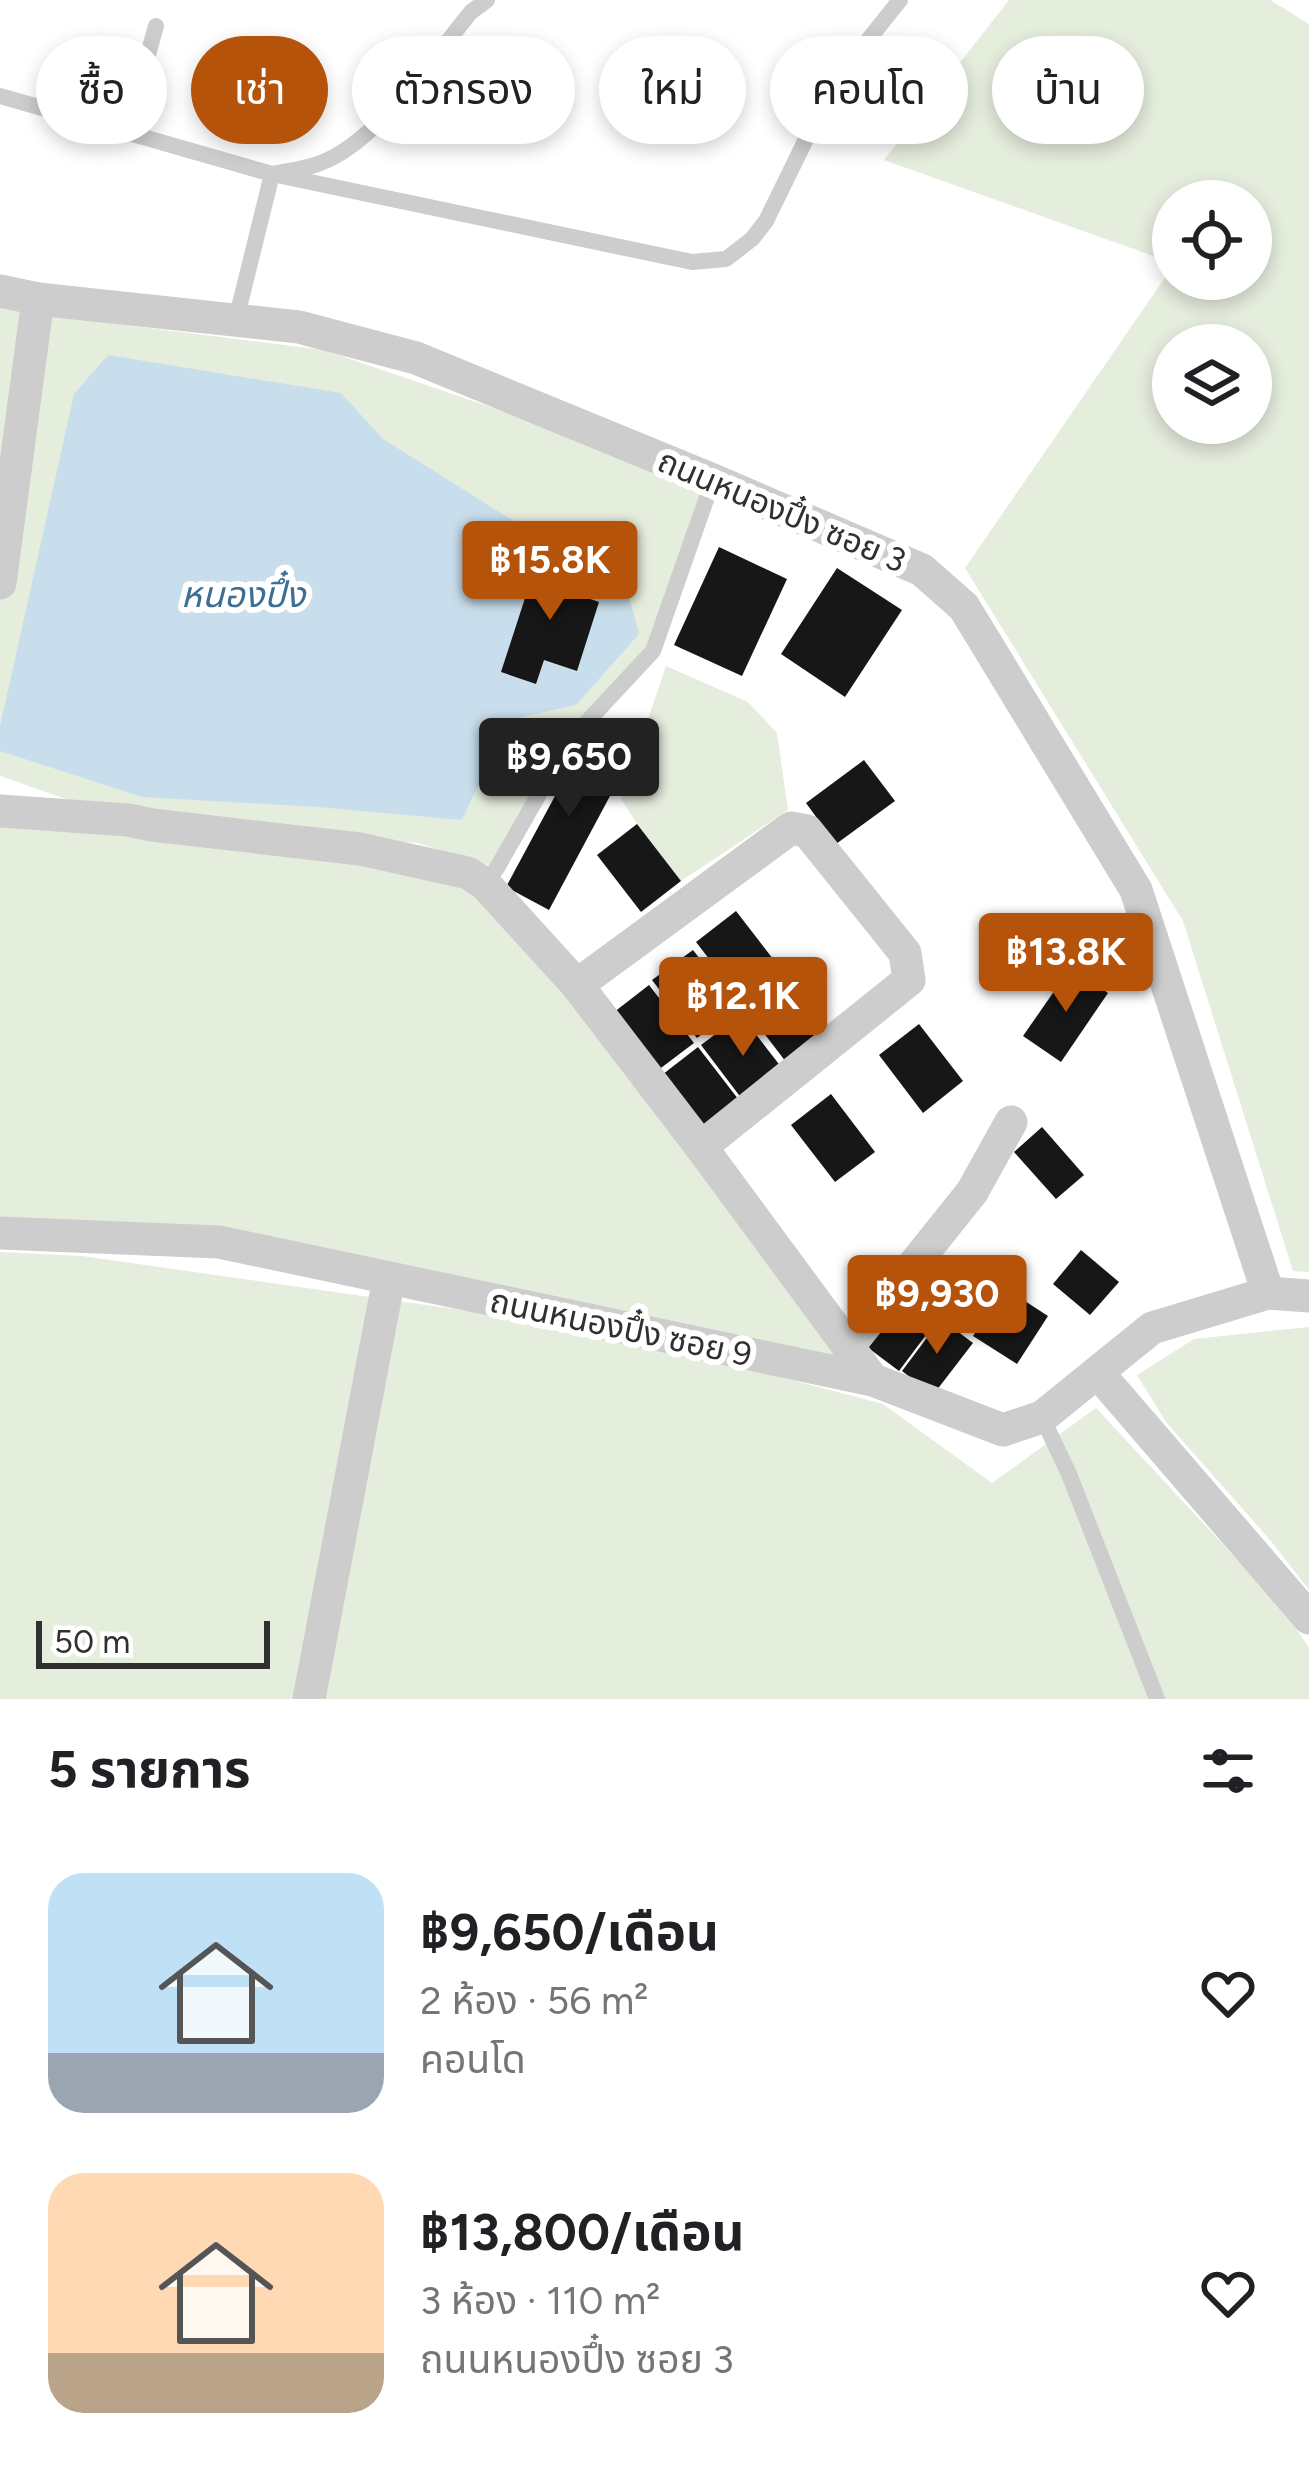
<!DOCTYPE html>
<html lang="th">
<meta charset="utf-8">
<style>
:root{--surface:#fff;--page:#f6f6f6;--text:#202124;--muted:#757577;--accent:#b45309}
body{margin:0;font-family:Figtree,"Noto Sans Thai",sans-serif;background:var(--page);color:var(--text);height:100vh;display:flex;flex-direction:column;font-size:45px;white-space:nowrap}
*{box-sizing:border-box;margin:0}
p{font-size:39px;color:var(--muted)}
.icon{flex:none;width:66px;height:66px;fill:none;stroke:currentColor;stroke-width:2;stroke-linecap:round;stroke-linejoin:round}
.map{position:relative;height:1699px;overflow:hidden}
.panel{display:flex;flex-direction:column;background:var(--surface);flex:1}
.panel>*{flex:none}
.banner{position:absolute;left:36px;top:36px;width:1239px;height:108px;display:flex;gap:24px}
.tools{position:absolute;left:1152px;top:180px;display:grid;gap:24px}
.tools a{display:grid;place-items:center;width:120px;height:120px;border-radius:50%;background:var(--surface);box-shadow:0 6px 18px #0003;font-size:60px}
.scale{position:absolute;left:36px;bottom:30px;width:234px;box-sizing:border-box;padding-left:12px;border:6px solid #303030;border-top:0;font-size:33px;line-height:42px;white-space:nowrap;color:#303030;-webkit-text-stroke:9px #fff;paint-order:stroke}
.price{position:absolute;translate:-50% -102px;padding:0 27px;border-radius:12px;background:var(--accent);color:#fff;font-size:39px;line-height:78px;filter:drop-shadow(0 3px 6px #0008)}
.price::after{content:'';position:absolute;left:50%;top:72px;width:36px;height:27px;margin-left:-18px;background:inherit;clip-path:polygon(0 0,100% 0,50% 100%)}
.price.selected{background:#222;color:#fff}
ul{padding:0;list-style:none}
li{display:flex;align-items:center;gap:36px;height:300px;padding:0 48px}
li span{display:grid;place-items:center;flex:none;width:336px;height:240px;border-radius:36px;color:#555}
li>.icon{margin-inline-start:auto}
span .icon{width:144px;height:144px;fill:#fffc;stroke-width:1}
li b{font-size:51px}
h2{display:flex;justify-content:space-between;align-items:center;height:144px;padding:0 48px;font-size:51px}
.chip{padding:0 42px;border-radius:54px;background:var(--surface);box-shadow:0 6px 18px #0003;font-size:42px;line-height:108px}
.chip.selected{background:var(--accent);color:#fff}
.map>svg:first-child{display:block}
</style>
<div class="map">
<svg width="1309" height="1699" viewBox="0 0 1309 1699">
<rect width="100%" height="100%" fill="#fff"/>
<g fill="#e5eddd" fill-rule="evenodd">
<path d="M 1009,0 L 1270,0 L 1309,24 L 1309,1272 L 1293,1271 L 1183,921 L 965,568 L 1173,266 L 1173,279 L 1251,279 L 1251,201 L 1173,201 L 1173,263 L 884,160 ZM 1173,345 L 1251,345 L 1251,423 L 1173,423 Z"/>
<polygon points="0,298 93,321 324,350 531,421 709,495 653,651 570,740 497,868 418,843 146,821 485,884 873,1380 220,1242 0,1233 0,797 118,817 0,776"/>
<polygon points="666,666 748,702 777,733 788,810 681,881 637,824 621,799"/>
<polygon points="0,1252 82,1256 489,1314 712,1359 883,1404 992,1483 1096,1408 1283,1609 1309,1648 1309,1699 0,1699"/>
<polygon points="1309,1327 1309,1590 1271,1541 1166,1422 1137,1375 1194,1339"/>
</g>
<polygon fill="#c9deed" points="108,355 341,393 383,439 628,593 639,634 576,705 509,720 462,820 318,807 142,797 0,751 0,726 74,394"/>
<g fill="#171717">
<polygon points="719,547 787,579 742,676 674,645"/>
<polygon points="539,555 578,568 570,592 599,602 577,671 544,660 536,684 501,672"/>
<polygon points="837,568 902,610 845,697 781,654"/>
<polygon points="590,731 633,753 549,910 506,887"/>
<polygon points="864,760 895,801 836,844 806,803"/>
<polygon points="637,824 681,881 641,912 597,855"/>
<polygon points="736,911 780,968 740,999 696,942"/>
<polygon points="693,950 737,1007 697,1038 652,980"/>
<polygon points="1071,967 1108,993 1061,1062 1023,1036"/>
<polygon points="785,977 830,1034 789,1066 745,1008"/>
<polygon points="649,985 694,1043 653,1074 609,1016"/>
<polygon points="741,1015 785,1072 745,1103 701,1045"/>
<polygon points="919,1024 963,1081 923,1113 879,1055"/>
<polygon points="698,1047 742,1104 702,1135 658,1078"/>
<polygon points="831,1094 875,1152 835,1182 791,1125"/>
<polygon points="1042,1127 1084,1175 1056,1199 1014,1152"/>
<polygon points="1081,1250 1119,1282 1090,1315 1053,1284"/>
<polygon points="945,1277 989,1307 970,1333 927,1304"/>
<polygon points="1005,1288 1048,1316 1017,1364 973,1336"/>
<polygon points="907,1296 938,1319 899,1371 867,1347"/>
<polygon points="941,1319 973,1343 933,1395 902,1371"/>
</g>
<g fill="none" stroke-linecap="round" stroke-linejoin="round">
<g stroke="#cdcdcd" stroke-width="16">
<polyline points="0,96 272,174 692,262 726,259 752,239 766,221 833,84 900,0"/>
<polyline points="126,133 156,26"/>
<path d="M 236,320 L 272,174 C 287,171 304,169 318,164 C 376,144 432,59 471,12 L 487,0"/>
<polyline points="485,884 497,868 570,740 653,651 713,480"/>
<polyline points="1042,1417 1069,1474 1157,1699"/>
</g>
<g stroke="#cdcdcd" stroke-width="33">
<polyline points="0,291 38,299 299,327 416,358 713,480 922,570 964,607 1136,890 1268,1293"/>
<polyline points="0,583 38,299"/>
<polyline points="0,811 128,820 152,825 360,849 468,873 485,884 577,985 701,1147 873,1380"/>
<polyline points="577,985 791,828 807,831 905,953 909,980 701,1147"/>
<polyline points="0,1233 219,1242 873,1380 1003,1430 1042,1417 1152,1328 1268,1293 1309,1296"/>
<polyline points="848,1347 972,1192 1011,1122"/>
<polyline points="1098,1373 1309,1618"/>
<polyline points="309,1699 389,1278"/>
</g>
</g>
<g text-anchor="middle" stroke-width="12" stroke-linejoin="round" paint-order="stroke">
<g font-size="33" fill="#303030" stroke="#fff">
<text transform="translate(782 510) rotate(23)" y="12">ถนนหนองปึ๋ง ซอย 3</text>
<text transform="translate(621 1327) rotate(12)" y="12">ถนนหนองปึ๋ง ซอย 9</text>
</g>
<g font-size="36" font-style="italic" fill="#3c6f93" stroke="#fff">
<text x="243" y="607">หนองปึ๋ง</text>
</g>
</g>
</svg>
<div class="tools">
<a><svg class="icon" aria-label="locate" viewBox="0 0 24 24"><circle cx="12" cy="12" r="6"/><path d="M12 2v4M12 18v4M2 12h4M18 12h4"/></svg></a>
<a><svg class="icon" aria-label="layers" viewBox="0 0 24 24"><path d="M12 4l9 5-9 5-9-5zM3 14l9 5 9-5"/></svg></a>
</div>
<div class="scale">50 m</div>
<b class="price" style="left:550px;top:623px">฿15.8K</b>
<b class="price selected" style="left:569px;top:820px">฿9,650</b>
<b class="price" style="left:1066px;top:1015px">฿13.8K</b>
<b class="price" style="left:743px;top:1059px">฿12.1K</b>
<b class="price" style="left:937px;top:1357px">฿9,930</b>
<div class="banner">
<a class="chip">ซื้อ</a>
<a class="chip selected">เช่า</a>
<a class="chip">ตัวกรอง</a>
<a class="chip">ใหม่</a>
<a class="chip">คอนโด</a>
<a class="chip">บ้าน</a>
</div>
</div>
<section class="panel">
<h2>5 รายการ<svg class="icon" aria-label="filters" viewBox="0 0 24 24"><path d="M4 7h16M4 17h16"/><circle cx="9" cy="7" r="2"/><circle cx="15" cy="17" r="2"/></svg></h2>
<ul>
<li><span style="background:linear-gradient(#bfe0f5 75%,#9aa5b1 0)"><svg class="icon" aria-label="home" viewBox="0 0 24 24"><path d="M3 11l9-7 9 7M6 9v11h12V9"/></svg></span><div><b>฿9,650/เดือน</b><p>2 ห้อง · 56 m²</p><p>คอนโด</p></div><svg class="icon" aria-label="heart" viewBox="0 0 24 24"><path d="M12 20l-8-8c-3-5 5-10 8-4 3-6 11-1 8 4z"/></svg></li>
<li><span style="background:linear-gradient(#ffd9b3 75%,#b9a48a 0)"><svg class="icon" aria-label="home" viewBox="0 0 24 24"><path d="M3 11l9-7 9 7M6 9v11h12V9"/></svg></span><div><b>฿13,800/เดือน</b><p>3 ห้อง · 110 m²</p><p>ถนนหนองปึ๋ง ซอย 3</p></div><svg class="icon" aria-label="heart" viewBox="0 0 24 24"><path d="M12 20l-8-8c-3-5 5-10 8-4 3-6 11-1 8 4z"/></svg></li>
</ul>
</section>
